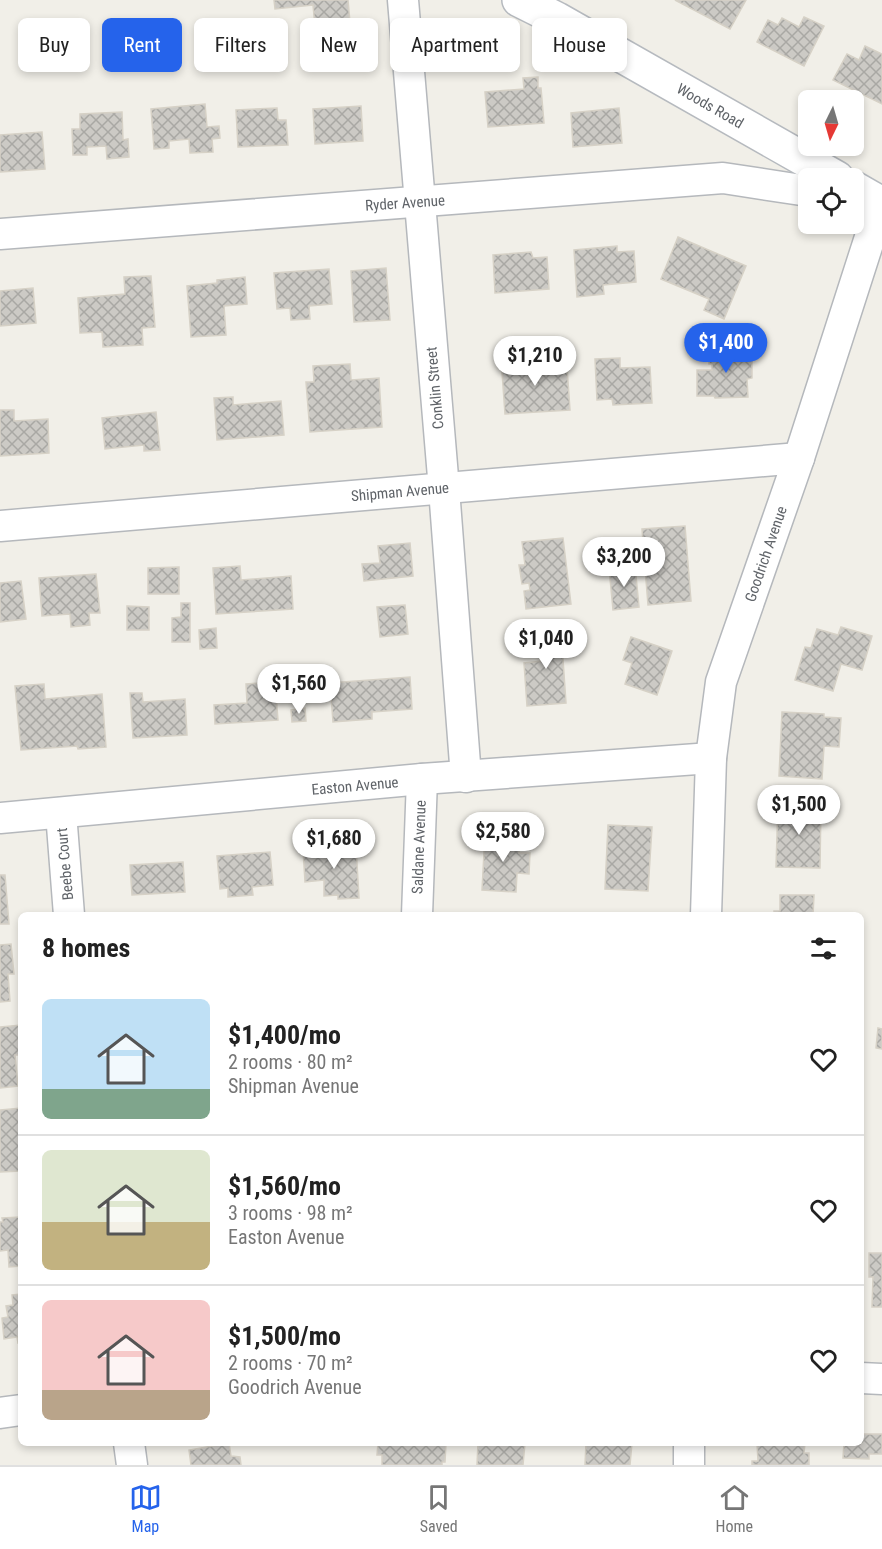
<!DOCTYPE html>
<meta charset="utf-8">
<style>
:root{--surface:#fff;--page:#f2f2f2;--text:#222;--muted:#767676;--line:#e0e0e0;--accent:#2563eb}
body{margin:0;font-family:"Roboto Condensed",sans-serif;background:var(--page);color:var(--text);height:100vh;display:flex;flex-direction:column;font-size:22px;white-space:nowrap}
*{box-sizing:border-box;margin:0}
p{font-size:20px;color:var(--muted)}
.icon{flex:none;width:33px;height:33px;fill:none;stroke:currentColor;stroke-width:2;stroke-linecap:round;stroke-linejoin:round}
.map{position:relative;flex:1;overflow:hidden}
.side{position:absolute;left:18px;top:912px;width:846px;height:534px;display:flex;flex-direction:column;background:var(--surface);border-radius:9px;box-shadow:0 3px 9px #0003}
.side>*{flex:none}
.banner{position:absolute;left:18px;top:18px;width:846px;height:54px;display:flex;gap:12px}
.needle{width:39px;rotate:185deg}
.buttons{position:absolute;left:798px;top:90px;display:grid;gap:12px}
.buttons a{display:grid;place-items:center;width:66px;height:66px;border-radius:9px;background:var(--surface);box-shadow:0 3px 9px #0003;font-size:30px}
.price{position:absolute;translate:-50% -51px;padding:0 14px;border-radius:21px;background:#fff;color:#222;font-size:20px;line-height:39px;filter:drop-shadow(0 2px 3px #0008)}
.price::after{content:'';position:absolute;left:50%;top:36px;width:18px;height:14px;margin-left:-9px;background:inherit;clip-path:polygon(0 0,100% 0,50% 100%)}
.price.current{background:var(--accent);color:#fff}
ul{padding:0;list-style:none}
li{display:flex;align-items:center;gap:18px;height:150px;padding:0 24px}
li+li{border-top:2px solid var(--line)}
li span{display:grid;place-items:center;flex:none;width:168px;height:120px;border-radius:9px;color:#555}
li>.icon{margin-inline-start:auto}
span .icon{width:72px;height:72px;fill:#fffc;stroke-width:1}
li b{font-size:26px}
h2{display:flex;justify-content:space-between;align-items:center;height:72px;padding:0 24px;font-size:26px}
.pill{padding:0 21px;border-radius:9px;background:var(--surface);box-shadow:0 3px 9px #0003;font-size:21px;line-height:54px}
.pill.current{background:var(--accent);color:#fff}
.menu{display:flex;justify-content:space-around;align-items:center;height:84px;border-top:2px solid var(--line);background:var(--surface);font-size:16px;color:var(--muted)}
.menu a{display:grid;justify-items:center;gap:3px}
.menu .current{color:var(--accent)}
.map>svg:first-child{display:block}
</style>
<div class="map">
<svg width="882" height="1465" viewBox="0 0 882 1465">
<defs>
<pattern id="building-cross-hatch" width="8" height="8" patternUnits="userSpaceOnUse" patternTransform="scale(1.5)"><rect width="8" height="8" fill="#cccac5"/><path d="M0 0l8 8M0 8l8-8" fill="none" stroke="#a9a8a4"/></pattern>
</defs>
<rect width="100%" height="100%" fill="#f1efe8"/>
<g fill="url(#building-cross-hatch)" stroke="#d6d1c6" stroke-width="1.5">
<polygon points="274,0 348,0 351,34 316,37 313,5 275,9"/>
<polygon points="675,0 746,0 730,29"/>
<polygon points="804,17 824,26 804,66 757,42 768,20 778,25 782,18 799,27"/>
<polygon points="865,46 882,54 882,104 833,80 847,54 859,60"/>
<polygon points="538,77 538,88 541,88 544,123 488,127 485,92 524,89 523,78"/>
<polygon points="205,104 207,127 219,126 220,138 212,139 213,152 190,153 189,139 169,141 169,148 154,149 151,109"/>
<polygon points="361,106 363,141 315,144 313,109"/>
<polygon points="277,108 278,120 286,120 288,145 238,147 236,110"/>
<polygon points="619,108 622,143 573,147 571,113"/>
<polygon points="122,112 123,140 128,139 129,157 107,159 106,146 87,147 87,155 73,155 72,129 80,129 80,114"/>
<polygon points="42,132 45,169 0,172 0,135"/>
<polygon points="678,237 746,266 724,319 704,310 709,299 661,279"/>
<polygon points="617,246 617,252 634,251 636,282 603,285 604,294 577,297 574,250"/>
<polygon points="531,252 533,258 547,257 549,289 495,293 493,255"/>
<polygon points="386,268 390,320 354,322 351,271"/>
<polygon points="329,269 332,304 309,306 310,319 291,320 290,308 277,309 274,273"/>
<polygon points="151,276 155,327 142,328 143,345 103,347 102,332 80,333 78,298 125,294 124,277"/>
<polygon points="245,277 247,304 224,306 226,335 191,337 187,286 217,283 217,280"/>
<polygon points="33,288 36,323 0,326 0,291"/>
<polygon points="752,349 752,378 747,379 748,397 715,398 714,396 697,396 697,370 712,370 712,364 709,364 709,350"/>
<polygon points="548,358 549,368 567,367 570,410 505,414 502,372 508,372 507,360"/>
<polygon points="620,358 620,368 650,367 652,403 613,405 612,399 597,400 595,359"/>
<polygon points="350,364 351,380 379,378 382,427 310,432 306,382 314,382 313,366"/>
<polygon points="233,397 233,405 281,401 284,435 217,440 214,398"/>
<polygon points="0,410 14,410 14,421 48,419 49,453 0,456"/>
<polygon points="156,412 160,450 144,451 144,445 105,449 102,418"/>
<polygon points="685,526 691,601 648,605 642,529"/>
<polygon points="563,538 571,604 526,609 524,591 530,590 529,583 522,584 519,565 525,565 522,542"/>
<polygon points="410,543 413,576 364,581 362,564 380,563 378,546"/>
<polygon points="635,565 639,607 613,610 609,568"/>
<polygon points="240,566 241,580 291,576 293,609 216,614 213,568"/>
<polygon points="179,567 179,594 148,594 148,568"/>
<polygon points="96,574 100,613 89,613 90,625 71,627 70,614 42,616 39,578"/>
<polygon points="21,581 26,619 0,622 0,583"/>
<polygon points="181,603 190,603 190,642 172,642 172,618 181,617"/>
<polygon points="405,605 408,634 380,637 377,607"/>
<polygon points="127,606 149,607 149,630 127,630"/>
<polygon points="841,627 872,636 862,670 841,664 833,691 795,680 805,647 811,648 817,629 838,635"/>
<polygon points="216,628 217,648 200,649 199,630"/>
<polygon points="561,630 566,703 527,706 524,663 543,661 543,651 531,652 530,632"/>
<polygon points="631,637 672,651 657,695 625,684 632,663 623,660"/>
<polygon points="410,677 412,709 372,712 372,719 333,722 330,683"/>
<polygon points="275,682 278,720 215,724 214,705 247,703 246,684"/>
<polygon points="44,684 45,699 102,694 106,747 78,749 77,746 21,750 15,686"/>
<polygon points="130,693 142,693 143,702 185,699 187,735 133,738"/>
<polygon points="305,708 306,721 292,722 291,710"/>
<polygon points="782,712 824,714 824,717 841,718 839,747 824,746 822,779 779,776"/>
<polygon points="778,803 821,804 820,868 776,867"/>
<polygon points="608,825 652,827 648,891 605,889"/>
<polygon points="485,834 520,836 519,853 530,853 529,874 517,873 516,892 482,890"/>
<polygon points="356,846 359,898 338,899 338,895 324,896 324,880 305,882 303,849"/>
<polygon points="270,852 273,885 252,887 253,895 228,897 228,888 220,889 217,856"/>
<polygon points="183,862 185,892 132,895 130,865"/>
<polygon points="0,875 5,875 9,924 0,924"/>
<polygon points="780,895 814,895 813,915 774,915 774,911 780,911"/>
<polygon points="11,944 14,974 8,974 10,1001 0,1002 0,945"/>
<polygon points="21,1025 21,1055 15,1055 18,1086 0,1088 0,1027"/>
<polygon points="878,1028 882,1029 882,1049 876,1048"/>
<polygon points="21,1108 21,1171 0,1172 0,1110"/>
<polygon points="21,1217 21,1266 9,1267 8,1250 0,1251 0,1222 3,1222 2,1218"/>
<polygon points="869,1253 882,1253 882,1307 872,1307 873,1277 869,1277"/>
<polygon points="21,1294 21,1342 18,1343 17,1337 4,1339 2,1318 8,1317 6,1306 13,1305 12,1295"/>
<polygon points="861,1434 882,1434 882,1454 869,1454 869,1459 843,1458 844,1443 861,1443"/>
<polygon points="229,1443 231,1456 240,1457 241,1465 191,1465 189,1450"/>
<polygon points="378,1443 446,1443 445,1462 442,1462 442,1465 382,1465 382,1455 377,1455"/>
<polygon points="478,1443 525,1443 523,1465 477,1465"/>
<polygon points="586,1443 632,1443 630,1465 585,1465"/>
<polygon points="757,1443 805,1443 804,1453 809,1453 809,1465 752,1465 752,1461 758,1461"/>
</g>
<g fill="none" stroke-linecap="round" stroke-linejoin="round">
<defs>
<g id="street">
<polyline points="403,0 444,489 466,777"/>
<polyline points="0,234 723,178 808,191"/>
<polyline points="0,526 799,458"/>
<polyline points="61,813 69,915"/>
<polyline points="0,818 422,779 711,758"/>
<polyline points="417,915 422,779"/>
<polyline points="706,915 711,758 721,682 799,458 881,203 856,199"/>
<polyline points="861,1378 882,1379"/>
<polyline points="0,1413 21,1410"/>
<polyline points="129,1443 132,1465"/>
<polyline points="689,1465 689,1443"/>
</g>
<g id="secondary">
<polyline points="519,0 557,19 837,178"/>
<polyline points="854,188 882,204"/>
</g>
</defs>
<use href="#street" stroke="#b5b8bc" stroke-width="33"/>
<use href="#secondary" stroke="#b6babf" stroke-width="36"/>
<use href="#street" stroke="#fff" stroke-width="30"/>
<use href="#secondary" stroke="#fff" stroke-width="33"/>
</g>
<g text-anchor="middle" stroke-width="4.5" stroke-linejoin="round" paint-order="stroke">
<g font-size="15" fill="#5f6368" stroke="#fff">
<text transform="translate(710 106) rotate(30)" y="5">Woods Road</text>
<text transform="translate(405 203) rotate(-4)" y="5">Ryder Avenue</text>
<text transform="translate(435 388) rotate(-95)" y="5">Conklin Street</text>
<text transform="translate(400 492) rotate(-5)" y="5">Shipman Avenue</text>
<text transform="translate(766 554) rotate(-71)" y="5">Goodrich Avenue</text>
<text transform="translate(355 786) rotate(-5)" y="5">Easton Avenue</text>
<text transform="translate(419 847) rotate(-88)" y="5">Saldane Avenue</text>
<text transform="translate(65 864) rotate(-95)" y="5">Beebe Court</text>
</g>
</g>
</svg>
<div class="buttons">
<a><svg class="needle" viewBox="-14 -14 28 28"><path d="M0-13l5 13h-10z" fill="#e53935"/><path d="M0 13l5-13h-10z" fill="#767676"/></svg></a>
<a><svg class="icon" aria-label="locate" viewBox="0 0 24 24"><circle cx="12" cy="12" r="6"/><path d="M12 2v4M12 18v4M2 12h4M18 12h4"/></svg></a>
</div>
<b class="price current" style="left:726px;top:374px">$1,400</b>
<b class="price" style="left:535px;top:387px">$1,210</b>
<b class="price" style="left:624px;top:588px">$3,200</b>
<b class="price" style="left:546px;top:670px">$1,040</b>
<b class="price" style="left:299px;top:715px">$1,560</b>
<b class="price" style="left:799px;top:836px">$1,500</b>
<b class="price" style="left:503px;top:863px">$2,580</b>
<b class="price" style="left:334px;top:870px">$1,680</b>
<div class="banner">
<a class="pill">Buy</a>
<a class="pill current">Rent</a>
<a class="pill">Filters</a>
<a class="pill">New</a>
<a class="pill">Apartment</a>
<a class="pill">House</a>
</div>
<section class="side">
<h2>8 homes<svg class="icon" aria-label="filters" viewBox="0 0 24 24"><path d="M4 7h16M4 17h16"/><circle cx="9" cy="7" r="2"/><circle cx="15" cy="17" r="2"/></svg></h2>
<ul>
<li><span style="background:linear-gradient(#bfe0f5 75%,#7fa58c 0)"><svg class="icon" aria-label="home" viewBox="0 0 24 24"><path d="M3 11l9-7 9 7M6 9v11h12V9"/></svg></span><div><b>$1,400/mo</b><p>2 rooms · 80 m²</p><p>Shipman Avenue</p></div><svg class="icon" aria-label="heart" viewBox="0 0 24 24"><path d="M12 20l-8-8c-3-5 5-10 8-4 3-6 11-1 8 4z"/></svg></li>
<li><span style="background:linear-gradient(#dfe7d0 60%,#c2b280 0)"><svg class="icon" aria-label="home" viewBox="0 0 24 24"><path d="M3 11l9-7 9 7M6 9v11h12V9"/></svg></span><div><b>$1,560/mo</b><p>3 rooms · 98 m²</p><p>Easton Avenue</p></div><svg class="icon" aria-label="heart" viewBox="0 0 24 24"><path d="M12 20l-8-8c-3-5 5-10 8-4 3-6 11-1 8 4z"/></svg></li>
<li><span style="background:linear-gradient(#f6c9c9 75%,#b9a48a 0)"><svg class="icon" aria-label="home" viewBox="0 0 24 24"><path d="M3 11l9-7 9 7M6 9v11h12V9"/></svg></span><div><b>$1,500/mo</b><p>2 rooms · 70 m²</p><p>Goodrich Avenue</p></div><svg class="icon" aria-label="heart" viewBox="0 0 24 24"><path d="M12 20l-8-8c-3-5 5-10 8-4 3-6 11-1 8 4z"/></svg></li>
</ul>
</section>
</div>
<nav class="menu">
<a class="current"><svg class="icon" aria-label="map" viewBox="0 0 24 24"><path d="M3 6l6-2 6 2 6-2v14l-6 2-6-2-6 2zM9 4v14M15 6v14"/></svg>Map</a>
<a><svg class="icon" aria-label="saved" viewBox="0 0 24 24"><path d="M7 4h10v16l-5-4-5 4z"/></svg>Saved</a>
<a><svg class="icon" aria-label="home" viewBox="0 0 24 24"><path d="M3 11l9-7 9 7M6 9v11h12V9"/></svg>Home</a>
</nav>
